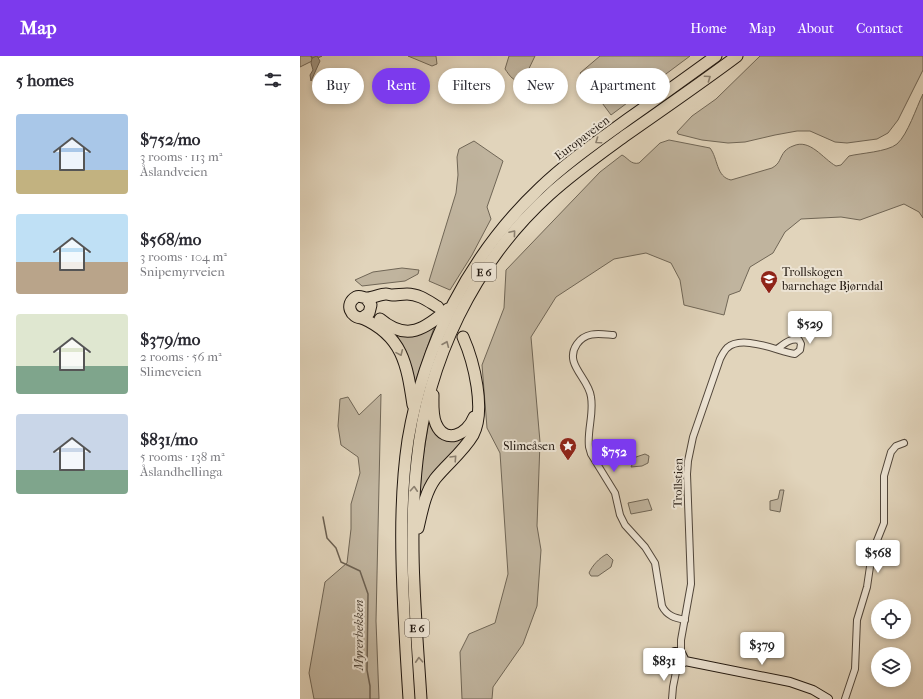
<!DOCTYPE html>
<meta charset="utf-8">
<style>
:root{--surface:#fff;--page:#f2f2f3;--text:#2b2b33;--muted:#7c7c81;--accent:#7c3aed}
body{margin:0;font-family:"IM FELL French Canon",serif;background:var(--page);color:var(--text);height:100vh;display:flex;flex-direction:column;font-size:15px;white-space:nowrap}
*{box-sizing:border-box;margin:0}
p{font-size:13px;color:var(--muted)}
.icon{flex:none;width:22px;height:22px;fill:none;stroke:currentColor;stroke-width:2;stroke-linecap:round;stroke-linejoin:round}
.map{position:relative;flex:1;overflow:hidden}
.side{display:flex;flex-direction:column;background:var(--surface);width:300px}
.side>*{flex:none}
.top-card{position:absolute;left:12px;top:12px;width:380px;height:36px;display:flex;gap:8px}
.fabs{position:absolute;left:571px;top:543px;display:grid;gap:8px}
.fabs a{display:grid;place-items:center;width:40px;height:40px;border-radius:50%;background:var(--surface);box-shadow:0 2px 6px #0003;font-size:20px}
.price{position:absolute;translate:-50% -34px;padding:0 9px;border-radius:4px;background:#fff;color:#222;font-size:13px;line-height:26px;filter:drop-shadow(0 1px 2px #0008)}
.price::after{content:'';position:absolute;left:50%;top:24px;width:12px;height:9px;margin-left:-6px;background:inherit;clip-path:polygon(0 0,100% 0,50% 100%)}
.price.active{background:var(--accent);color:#fff}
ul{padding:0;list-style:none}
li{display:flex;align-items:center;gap:12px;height:100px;padding:0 16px}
li span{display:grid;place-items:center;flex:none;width:112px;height:80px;border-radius:4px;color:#555}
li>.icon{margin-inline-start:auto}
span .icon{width:48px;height:48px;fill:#fffc;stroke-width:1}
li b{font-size:17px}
h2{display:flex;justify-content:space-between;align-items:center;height:48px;padding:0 16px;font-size:17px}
.tag{padding:0 14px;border-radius:18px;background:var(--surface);box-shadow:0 2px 6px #0003;font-size:14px;line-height:36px}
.tag.active{background:var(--accent);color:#fff}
header{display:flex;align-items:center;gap:24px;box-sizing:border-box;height:56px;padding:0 20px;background:var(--accent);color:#fff}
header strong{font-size:19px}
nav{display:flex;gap:22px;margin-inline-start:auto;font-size:14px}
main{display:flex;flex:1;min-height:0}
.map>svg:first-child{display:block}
</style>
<header>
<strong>Map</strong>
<nav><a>Home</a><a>Map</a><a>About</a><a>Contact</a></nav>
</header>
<main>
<section class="side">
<h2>5 homes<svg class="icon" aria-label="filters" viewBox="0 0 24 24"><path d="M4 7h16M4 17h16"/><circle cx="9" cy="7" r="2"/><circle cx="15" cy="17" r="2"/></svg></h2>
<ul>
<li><span style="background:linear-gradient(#a9c7e8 70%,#c2b280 0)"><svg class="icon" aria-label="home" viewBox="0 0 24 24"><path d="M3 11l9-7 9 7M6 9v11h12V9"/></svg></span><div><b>$752/mo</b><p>3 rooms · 113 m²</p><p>Åslandveien</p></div></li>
<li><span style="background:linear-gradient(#bfe0f5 60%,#b9a48a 0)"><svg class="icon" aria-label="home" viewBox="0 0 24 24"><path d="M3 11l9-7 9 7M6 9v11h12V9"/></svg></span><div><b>$568/mo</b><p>3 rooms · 104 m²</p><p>Snipemyrveien</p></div></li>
<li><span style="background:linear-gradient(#dfe7d0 65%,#7fa58c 0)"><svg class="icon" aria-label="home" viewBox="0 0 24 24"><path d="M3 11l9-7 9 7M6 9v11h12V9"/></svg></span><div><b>$379/mo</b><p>2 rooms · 56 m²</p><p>Slimeveien</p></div></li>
<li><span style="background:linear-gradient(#c9d6e8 70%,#7fa58c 0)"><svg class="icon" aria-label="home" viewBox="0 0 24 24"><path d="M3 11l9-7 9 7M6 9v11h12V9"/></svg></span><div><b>$831/mo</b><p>5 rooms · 138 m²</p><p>Åslandhellinga</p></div></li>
</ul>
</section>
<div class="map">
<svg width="623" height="643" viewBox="0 0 623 643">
<rect width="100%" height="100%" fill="#e1d4bb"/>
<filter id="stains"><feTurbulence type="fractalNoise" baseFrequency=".005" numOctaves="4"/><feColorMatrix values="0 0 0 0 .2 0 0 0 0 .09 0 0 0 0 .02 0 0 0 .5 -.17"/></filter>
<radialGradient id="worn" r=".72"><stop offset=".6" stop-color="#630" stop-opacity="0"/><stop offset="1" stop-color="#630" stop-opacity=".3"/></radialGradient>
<g fill="#c0b49e" stroke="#706656">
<polygon points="0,0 22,0 0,11"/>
<polygon points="108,0 136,0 137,8 132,10"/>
<path d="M 209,0 L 235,0 L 223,25 C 213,26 210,20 205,13 Z"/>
<polygon points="300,0 390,0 311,59 280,17"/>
<polygon points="460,0 623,0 623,14 598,64 588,77 577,83 547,87 535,86 510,75 497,75 475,79 445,86 428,87 402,84 378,78 377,76 392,60 416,43"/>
<path d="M 623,38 L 623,162 L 619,156 L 604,148 L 560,164 L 541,161 L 501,163 L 485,176 L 473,197 L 450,211 L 440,235 L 429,239 L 424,259 L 384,249 L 380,224 L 371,207 L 346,197 L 314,203 L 256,241 L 231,281 L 240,386 L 237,470 L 241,494 L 237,550 L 223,588 L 193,631 L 192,643 L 162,643 L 160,596 L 169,578 L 195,567 L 208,518 L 200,397 L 187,372 L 182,309 L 204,252 L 206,214 L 300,116 L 322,99 C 328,102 331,109 339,107 L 360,87 L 369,84 L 410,92 C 418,102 416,121 431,124 L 472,112 C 481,107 479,102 485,95 C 487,93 490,91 493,90 C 510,82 523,103 536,110 L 541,109 L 549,100 C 561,97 587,96 597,88 C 608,78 616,52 623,38 Z"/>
<polygon points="174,85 203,105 187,151 191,163 172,199 150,234 129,225 156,137 158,119 157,101 159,93"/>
<polygon points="102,212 119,214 118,218 105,225 62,230 55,224 73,216"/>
<polygon points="136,266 115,327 97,279"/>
<polygon points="81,338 76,565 79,643 14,643 9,617 25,526 47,507 51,473 51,448 60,417 58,401 41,389 38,370 40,343 48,341 59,359"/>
<polygon points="130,359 139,376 169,376 119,452 122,407"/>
<polygon points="345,398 349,400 348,407 342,410 331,411 336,401"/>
<polygon points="480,434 484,434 480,456 470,454 470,445 478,443"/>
<polygon points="348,443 352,454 331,458 328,447"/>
<path d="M 307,498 L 313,504 L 311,511 L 298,520 L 291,520 L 289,517 C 292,510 299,502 307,498 Z"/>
</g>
<polygon fill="#a09481" stroke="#6d6253" points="17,0 20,5 11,25 10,19 13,14 11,7 12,2"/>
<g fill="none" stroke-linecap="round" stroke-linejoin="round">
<g stroke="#6d6253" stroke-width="1.5">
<polyline points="11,0 12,2"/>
<polyline points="23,461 27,482 36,492 41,506 60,515 68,538 67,614 70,630 70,643"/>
</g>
<defs>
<g id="street">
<path d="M 313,279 C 300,278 286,275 277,288 C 263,308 289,322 291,341 C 294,358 287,374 289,391 L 291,398 L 315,437 L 320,459 L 325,469 L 345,491 L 355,507 L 362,550 C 367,560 375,562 385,564"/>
<path d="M 381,597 L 381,584 L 391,528 L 387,418 L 388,405 L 393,381 L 420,303 C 422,299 424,295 427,292 C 442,278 477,295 495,298 L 500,294 L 501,288 L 499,284 C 490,282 484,288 477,293"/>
<polyline points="372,643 373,631 377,611"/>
<polyline points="545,643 555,613 557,564 567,531 572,497 584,467 584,420 591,396 596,390 604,387"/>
</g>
<polyline id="secondary" points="385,605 379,610 373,611 369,608 368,603 370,598 375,596 381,597 385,605 490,626 513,634 528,643"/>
<g id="highway">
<path d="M 66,242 L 71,249 L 69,257 L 62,262 C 51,262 44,248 56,241 C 60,239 63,242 67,242 C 73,242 80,238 86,238 C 88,238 90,239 92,239 C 97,239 102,238 107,238 C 119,238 128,245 138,251"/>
<path d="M 62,262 C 103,280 107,309 113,349"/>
<path d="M 80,263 C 107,286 125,273 148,253"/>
<path d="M 133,339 C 133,348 132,359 136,368 C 145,389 167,379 174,361"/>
<path d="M 118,472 C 122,455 125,437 135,423 C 147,408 163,396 173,379 C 186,354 174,306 163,281"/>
<path d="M 109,643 C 106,597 103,551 102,504 C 101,464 102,424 108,384 C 124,289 169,199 240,132 C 267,106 298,85 328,63 C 358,42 387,21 416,0"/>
<path d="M 121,643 C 116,564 108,484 117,405 C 127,305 174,207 249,139 C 273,117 300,98 326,79 C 363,53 401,27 437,0"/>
</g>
</defs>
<use href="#street" stroke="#51463a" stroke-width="8"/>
<use href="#secondary" stroke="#21170f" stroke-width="10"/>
<use href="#highway" stroke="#21170f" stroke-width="13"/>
<use href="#street" stroke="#ece3d3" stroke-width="6"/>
<use href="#secondary" stroke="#ece3d3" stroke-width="8"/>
<use href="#highway" stroke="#e1d4bb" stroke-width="11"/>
</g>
<defs><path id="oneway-chevron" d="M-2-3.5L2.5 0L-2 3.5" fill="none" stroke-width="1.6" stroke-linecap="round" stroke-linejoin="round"/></defs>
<g stroke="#8b7f6e">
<use href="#oneway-chevron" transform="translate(408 22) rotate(-35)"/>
<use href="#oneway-chevron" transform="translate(298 85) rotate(145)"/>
<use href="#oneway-chevron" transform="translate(213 177) rotate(-50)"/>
<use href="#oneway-chevron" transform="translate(146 288) rotate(-67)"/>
<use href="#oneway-chevron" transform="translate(100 297) rotate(66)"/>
<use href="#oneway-chevron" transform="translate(154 402) rotate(-47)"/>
<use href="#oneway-chevron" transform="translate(114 433) rotate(-86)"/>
<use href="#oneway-chevron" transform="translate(119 604) rotate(-93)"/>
</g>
<defs>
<symbol id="school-pin" viewBox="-11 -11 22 30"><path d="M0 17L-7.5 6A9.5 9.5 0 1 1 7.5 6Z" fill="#8f2418" stroke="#ece3d3"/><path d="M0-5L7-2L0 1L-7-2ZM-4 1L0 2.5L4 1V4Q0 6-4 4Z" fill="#fff"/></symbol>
<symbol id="sight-pin" viewBox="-11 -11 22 30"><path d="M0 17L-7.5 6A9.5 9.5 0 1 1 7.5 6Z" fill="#8f2418" stroke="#ece3d3"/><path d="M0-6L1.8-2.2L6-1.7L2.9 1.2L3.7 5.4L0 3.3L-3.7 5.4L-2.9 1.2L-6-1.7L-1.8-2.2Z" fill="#fff"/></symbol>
</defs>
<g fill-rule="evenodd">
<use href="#school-pin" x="459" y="213" width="20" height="27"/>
<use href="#sight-pin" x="258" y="380" width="20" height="27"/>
</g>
<g text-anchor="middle" stroke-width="4" stroke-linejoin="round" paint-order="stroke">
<g fill="#ece3d3" stroke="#5e544a" stroke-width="1">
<rect x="172" y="207" width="24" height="18" rx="3"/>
<rect x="105" y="563" width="24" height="18" rx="3"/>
</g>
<g font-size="11" font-weight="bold" fill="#21170f">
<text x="184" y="220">E 6</text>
<text x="117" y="576">E 6</text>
</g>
<g font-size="12" fill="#21170f" stroke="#ece3d3">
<text transform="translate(282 82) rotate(-37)" y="4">Europaveien</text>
<text transform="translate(378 427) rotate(-89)" y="4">Trollstien</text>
</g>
<g font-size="12" fill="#21170f" stroke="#ece3d3" text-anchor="start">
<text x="482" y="220">Trollskogen<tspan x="482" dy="14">barnehage Bjørndal</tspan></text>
<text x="255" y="394" text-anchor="end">Slimeåsen</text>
</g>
<g font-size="13" font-style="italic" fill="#54493d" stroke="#ece3d3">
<text transform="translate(58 579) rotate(-90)" y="5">Myrerbekken</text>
</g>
</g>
<rect width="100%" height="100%" filter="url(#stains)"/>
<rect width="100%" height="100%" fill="url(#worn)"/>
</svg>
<div class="fabs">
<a><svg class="icon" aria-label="locate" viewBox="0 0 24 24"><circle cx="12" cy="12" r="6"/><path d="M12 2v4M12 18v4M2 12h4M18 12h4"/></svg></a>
<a><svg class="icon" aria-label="layers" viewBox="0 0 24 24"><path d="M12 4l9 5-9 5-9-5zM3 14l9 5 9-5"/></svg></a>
</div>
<b class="price" style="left:510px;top:289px">$529</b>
<b class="price active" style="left:314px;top:417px">$752</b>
<b class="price" style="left:578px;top:518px">$568</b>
<b class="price" style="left:462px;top:610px">$379</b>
<b class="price" style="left:364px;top:626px">$831</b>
<div class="top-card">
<a class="tag">Buy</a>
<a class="tag active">Rent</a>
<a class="tag">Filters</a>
<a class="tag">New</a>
<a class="tag">Apartment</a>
</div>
</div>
</main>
